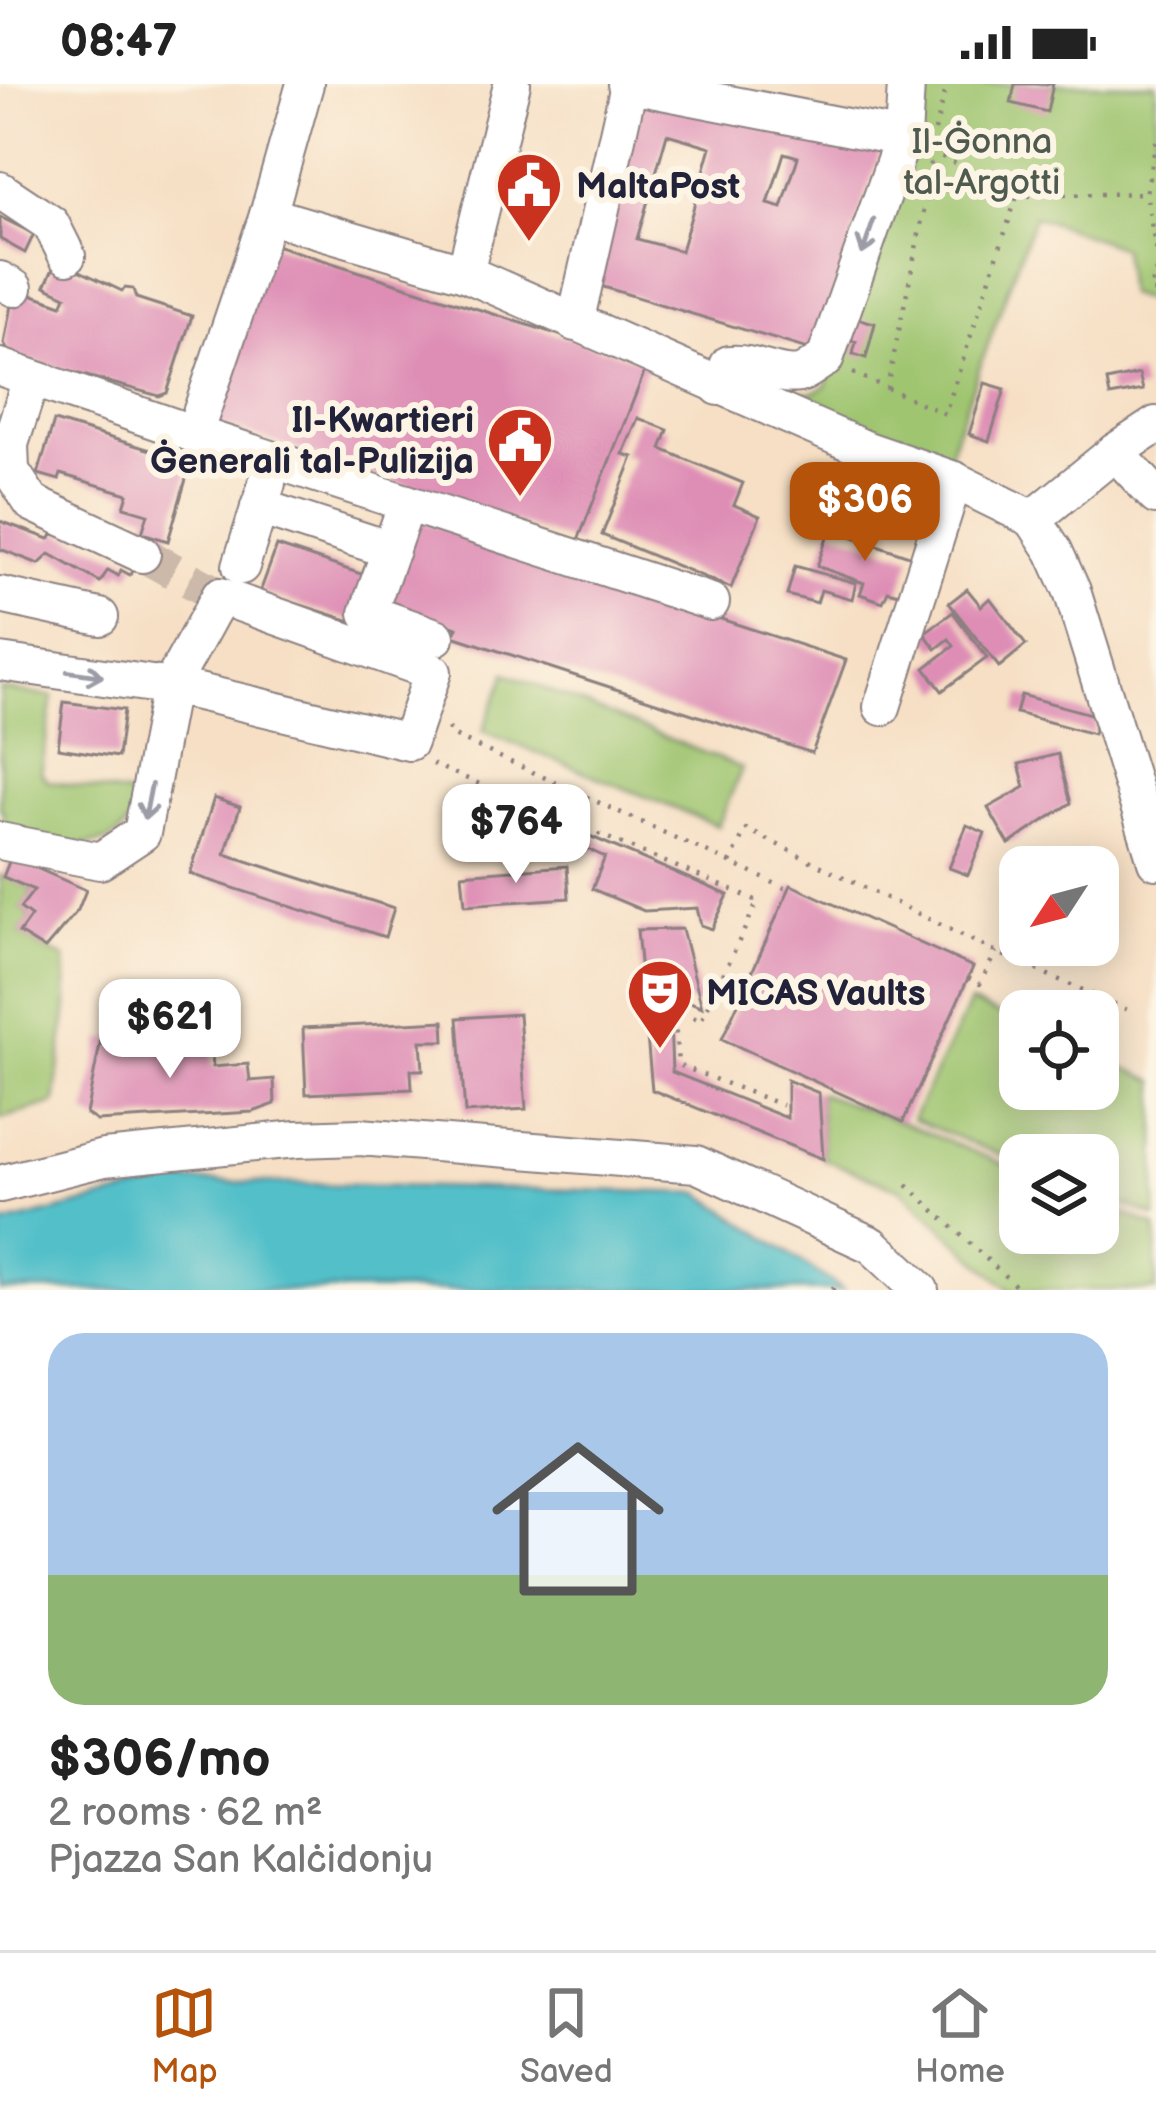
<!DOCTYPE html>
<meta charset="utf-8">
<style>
:root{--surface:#fff;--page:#f6f6f6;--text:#222;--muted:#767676;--line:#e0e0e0;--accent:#b45309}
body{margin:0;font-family:"Balsamiq Sans",sans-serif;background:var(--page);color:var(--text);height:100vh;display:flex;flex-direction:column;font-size:45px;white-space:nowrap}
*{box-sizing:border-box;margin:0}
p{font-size:39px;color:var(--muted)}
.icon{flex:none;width:66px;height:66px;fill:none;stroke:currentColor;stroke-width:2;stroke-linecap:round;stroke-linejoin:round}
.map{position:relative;height:1206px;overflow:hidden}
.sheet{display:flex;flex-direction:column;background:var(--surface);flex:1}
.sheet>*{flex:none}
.needle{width:78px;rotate:234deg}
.tools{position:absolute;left:999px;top:762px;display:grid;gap:24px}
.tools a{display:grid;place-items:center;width:120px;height:120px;border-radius:24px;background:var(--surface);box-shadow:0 6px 30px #0003;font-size:60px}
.price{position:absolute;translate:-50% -102px;padding:0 27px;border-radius:24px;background:#fff;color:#222;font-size:39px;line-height:78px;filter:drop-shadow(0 3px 6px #0008)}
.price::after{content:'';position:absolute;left:50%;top:72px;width:36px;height:27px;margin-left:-18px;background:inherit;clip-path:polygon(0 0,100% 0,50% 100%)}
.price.active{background:var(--accent);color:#fff}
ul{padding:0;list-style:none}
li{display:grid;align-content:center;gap:24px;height:636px;padding:0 48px}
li+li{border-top:3px solid var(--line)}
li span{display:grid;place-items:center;height:372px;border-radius:36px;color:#555}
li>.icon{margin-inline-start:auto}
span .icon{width:216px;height:216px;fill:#fffc;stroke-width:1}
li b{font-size:51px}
.status{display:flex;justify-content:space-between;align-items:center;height:84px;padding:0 60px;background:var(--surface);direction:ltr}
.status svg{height:33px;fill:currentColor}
.dock{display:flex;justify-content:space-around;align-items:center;height:168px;border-top:3px solid var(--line);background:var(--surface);font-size:33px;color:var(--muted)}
.dock a{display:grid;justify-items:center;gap:6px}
.dock .active{color:var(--accent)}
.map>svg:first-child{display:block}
</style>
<div class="status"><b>08:47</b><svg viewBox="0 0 49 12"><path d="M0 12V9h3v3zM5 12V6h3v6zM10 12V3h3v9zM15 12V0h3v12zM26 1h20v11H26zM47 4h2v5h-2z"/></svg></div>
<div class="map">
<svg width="1156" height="1206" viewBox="0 0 1156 1206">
<rect width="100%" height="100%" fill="#fcf5e5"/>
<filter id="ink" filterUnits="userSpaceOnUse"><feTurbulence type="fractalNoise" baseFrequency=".00833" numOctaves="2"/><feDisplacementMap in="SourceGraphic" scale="24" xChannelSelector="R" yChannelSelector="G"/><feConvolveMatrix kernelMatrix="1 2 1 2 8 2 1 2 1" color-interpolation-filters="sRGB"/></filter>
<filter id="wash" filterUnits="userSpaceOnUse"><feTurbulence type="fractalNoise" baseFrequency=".004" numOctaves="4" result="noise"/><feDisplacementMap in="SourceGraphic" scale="48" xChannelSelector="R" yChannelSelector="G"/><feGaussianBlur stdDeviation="2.7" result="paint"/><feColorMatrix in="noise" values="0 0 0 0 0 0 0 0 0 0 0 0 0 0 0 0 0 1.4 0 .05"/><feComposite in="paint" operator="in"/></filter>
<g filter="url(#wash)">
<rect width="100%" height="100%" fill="#f6dfc4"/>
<g fill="#9fc570" stroke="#607456" stroke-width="3">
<polygon points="917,0 1156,0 1156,219 1127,210 1122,164 1034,132 946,377 883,356 763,305 811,309 826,302 908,68"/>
<polygon points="506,589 742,684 718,742 483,647"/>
<path d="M 0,605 L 53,613 L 41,689 L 48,697 L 141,713 C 135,727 129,744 114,753 C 86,771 31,751 0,745 L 4,727 L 0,725 Z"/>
<polygon points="0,791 34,806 21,824 31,832 20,849 45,865 65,874 67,921 55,1019 0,1035"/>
<polygon points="970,919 1020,940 1020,1005 1098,1005 1098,972 1156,997 1156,1133 1098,1110 1098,1071 1020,1071 1020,1079 912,1035"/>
<polygon points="819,1009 904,1039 1020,1087 1020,1149 1098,1149 1098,1119 1156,1143 1156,1206 1010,1206 900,1105 823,1075"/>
</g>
<polygon fill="#53c0c9" stroke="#3a7182" stroke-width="3" points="174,1097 700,1109 843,1206 0,1206 0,1141"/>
<g id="blocks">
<g fill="#de8eb5" fill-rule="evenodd">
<polygon points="1015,0 1053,0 1047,28 1011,19"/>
<path d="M 643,14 L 883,60 L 814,267 L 597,201 ZM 667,50 L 711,63 L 681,167 L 637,155 ZM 784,69 L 798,73 L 782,124 L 768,120 Z"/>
<polygon points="0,133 34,150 25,169 0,155"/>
<polygon points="269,159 648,279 577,459 210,337"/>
<polygon points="57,176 122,207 125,204 133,205 136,214 192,232 167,309 159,312 10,271 4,260 14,204 62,221 66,212 45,202"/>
<polygon points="855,234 875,239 866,274 853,270 856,258 849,256"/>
<polygon points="1139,290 1143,306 1110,312 1107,297"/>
<polygon points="985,299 1005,305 989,357 969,350"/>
<polygon points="638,334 668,346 661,365 743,399 734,421 760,432 731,504 602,451 633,373 623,370"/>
<polygon points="54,337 191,378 168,457 142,449 148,430 124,423 128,410 61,390 59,396 38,390"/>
<polygon points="418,436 846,576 812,669 453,552 457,544 389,522"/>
<polygon points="0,437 49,455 56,448 137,479 130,491 121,486 118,492 108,486 100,498 50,470 39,480 0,465"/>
<polygon points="830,445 912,473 899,510 888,507 883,518 860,510 864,499 817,482"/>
<polygon points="277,462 367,492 351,537 260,508"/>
<polygon points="795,482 856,499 852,515 821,506 817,519 787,511"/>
<polygon points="967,505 981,522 990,514 1026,561 999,583 949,519"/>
<polygon points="953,528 987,574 942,607 925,584 954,562 949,555 936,565 924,549"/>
<polygon points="1021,611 1098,632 1093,650 1016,629"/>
<polygon points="64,618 124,626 118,673 58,664"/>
<polygon points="1058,670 1071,719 1009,760 988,724 1025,703 1019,680"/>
<polygon points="214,714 240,723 225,770 394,824 385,853 190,790"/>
<polygon points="967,741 985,749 968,791 949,784"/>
<polygon points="566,742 728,811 712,845 701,841 697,824 644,827 592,805 605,773 561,753"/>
<polygon points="11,773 86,806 78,826 45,865 19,849 31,832 20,824 34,806 3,793"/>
<polygon points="567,782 569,814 465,821 462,790"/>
<polygon points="791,801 973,883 903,1038 722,955"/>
<polygon points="682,845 702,923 669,909 672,988 787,1034 787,996 819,1009 823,1075 652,1006 637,846"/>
<polygon points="519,930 526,1025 465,1029 458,934"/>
<polygon points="444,937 445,957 421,957 423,986 411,986 412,1005 306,1010 303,944"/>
<polygon points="210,951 213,983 248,980 250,997 274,995 275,1020 253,1028 97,1037 86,1030 101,955"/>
</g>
</g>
</g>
<g filter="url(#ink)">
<use href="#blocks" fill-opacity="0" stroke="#8c8080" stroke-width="3"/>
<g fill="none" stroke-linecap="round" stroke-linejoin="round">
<polyline stroke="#ccb9a9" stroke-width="36" stroke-dasharray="36 18" stroke-linecap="butt" points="142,470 220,512"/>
<defs>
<g id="minor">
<polyline points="626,0 903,54"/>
<polyline points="0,106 51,140 67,172"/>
<polyline points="268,131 465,189 867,366 954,396 1033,435 1054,467 1072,507 1156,777"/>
<polyline points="465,189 512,0"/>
<polyline points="0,196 14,204"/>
<polyline points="575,239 629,1"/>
<polyline points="0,283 194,350 711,518"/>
<polyline points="31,295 10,360 11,387 32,419 142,470"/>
<path d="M 719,303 L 729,280 C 753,277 778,294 799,290 C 808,288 816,279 825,275 L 903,54 L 906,0"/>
<polyline points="194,350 268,131 305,0"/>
<polyline points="1115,368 1156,412"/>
<polyline points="407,419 368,529 436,553"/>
<polyline points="259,423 391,466"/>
<polyline points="1033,435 1115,368 1156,341"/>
<polyline points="241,482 267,399"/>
<polyline points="0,511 100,533"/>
<polyline points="0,578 152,600 194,607 409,658 433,588 220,512 170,603 142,749 100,777 0,757"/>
<polyline points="882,623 954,396"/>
<polyline points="0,1100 104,1074 297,1055 360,1053 696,1080 872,1161 920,1206"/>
</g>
</defs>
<use href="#minor" stroke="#8c8080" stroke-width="40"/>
<g stroke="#8c8080" stroke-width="4.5" stroke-dasharray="3 9" stroke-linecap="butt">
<polyline points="935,47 947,0"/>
<polyline points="1156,57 1146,109 1156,168"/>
<polyline points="931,67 1017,112 1146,109"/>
<polyline points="1156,186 1150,206 1156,209"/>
<polyline points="853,289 887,304 927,112 931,70"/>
<polyline points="887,304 945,330 1017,112"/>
<polyline points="448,644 452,651 789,806"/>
<polyline points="432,680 758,817 701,937 674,924 678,981 782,1021"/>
<polyline points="730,779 746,745 996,868 1128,926"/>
<polyline points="968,894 980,900 996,868"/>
<polyline points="907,1101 1020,1206"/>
<polyline points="832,1206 835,1202"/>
</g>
<use href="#minor" stroke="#fff" stroke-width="36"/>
</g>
<defs><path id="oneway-shaft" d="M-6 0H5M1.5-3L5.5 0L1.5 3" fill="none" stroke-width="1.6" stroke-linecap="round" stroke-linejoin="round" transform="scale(3)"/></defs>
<g stroke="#9c9ca7">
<use href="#oneway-shaft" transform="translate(868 153) rotate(109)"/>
<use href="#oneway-shaft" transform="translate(85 590) rotate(8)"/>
<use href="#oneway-shaft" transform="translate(148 718) rotate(101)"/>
</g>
</g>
<defs>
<symbol id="civic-pin" viewBox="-11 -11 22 30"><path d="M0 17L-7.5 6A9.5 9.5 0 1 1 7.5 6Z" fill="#c8321e" stroke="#fcf5e5"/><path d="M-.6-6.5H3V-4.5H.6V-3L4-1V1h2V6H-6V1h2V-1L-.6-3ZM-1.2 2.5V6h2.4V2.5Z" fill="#fff"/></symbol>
<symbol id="theatre-pin" viewBox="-11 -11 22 30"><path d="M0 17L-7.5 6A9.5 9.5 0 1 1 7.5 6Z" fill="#c8321e" stroke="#fcf5e5"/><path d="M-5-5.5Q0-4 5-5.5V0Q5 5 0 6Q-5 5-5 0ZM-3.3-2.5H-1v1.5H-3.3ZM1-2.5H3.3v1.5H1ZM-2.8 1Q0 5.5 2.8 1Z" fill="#fff"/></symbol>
</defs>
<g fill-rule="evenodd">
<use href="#civic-pin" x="491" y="63" width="76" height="104"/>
<use href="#civic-pin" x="482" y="318" width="76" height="104"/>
<use href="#theatre-pin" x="622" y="870" width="76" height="104"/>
</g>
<g text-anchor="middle" stroke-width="12" stroke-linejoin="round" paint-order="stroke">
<g font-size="36" fill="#4e5b4e" stroke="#fcf5e5">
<text x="982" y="69">Il-Ġonna<tspan x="982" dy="41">tal-Argotti</tspan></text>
</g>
<g font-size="36" font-weight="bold" fill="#22223b" stroke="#fcf5e5" text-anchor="start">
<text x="576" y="114">MaltaPost</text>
<text x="474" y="348" text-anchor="end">Il-Kwartieri<tspan x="474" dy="41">Ġenerali tal-Pulizija</tspan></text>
<text x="706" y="921">MICAS Vaults</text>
</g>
</g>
</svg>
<div class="tools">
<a><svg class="needle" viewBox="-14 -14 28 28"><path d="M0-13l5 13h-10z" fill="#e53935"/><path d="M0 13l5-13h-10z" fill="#767676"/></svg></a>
<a><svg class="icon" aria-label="locate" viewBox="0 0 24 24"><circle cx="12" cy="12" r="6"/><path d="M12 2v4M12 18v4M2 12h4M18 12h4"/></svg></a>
<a><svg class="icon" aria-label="layers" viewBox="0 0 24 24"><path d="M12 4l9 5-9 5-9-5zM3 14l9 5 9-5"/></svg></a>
</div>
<b class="price active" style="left:865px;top:480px">$306</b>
<b class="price" style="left:516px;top:802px">$764</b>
<b class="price" style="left:170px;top:997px">$621</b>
</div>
<section class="sheet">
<ul>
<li><span style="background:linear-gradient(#a9c7e8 65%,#8fb573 0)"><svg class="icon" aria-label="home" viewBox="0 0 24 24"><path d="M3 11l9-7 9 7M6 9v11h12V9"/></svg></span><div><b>$306/mo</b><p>2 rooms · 62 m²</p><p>Pjazza San Kalċidonju</p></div></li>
</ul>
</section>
<nav class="dock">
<a class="active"><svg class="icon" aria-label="map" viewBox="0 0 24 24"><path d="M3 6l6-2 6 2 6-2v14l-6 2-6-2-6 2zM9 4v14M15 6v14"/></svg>Map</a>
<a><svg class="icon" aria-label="saved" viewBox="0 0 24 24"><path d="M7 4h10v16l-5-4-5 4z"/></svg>Saved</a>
<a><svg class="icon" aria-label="home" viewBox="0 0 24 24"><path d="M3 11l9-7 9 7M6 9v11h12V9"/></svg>Home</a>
</nav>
